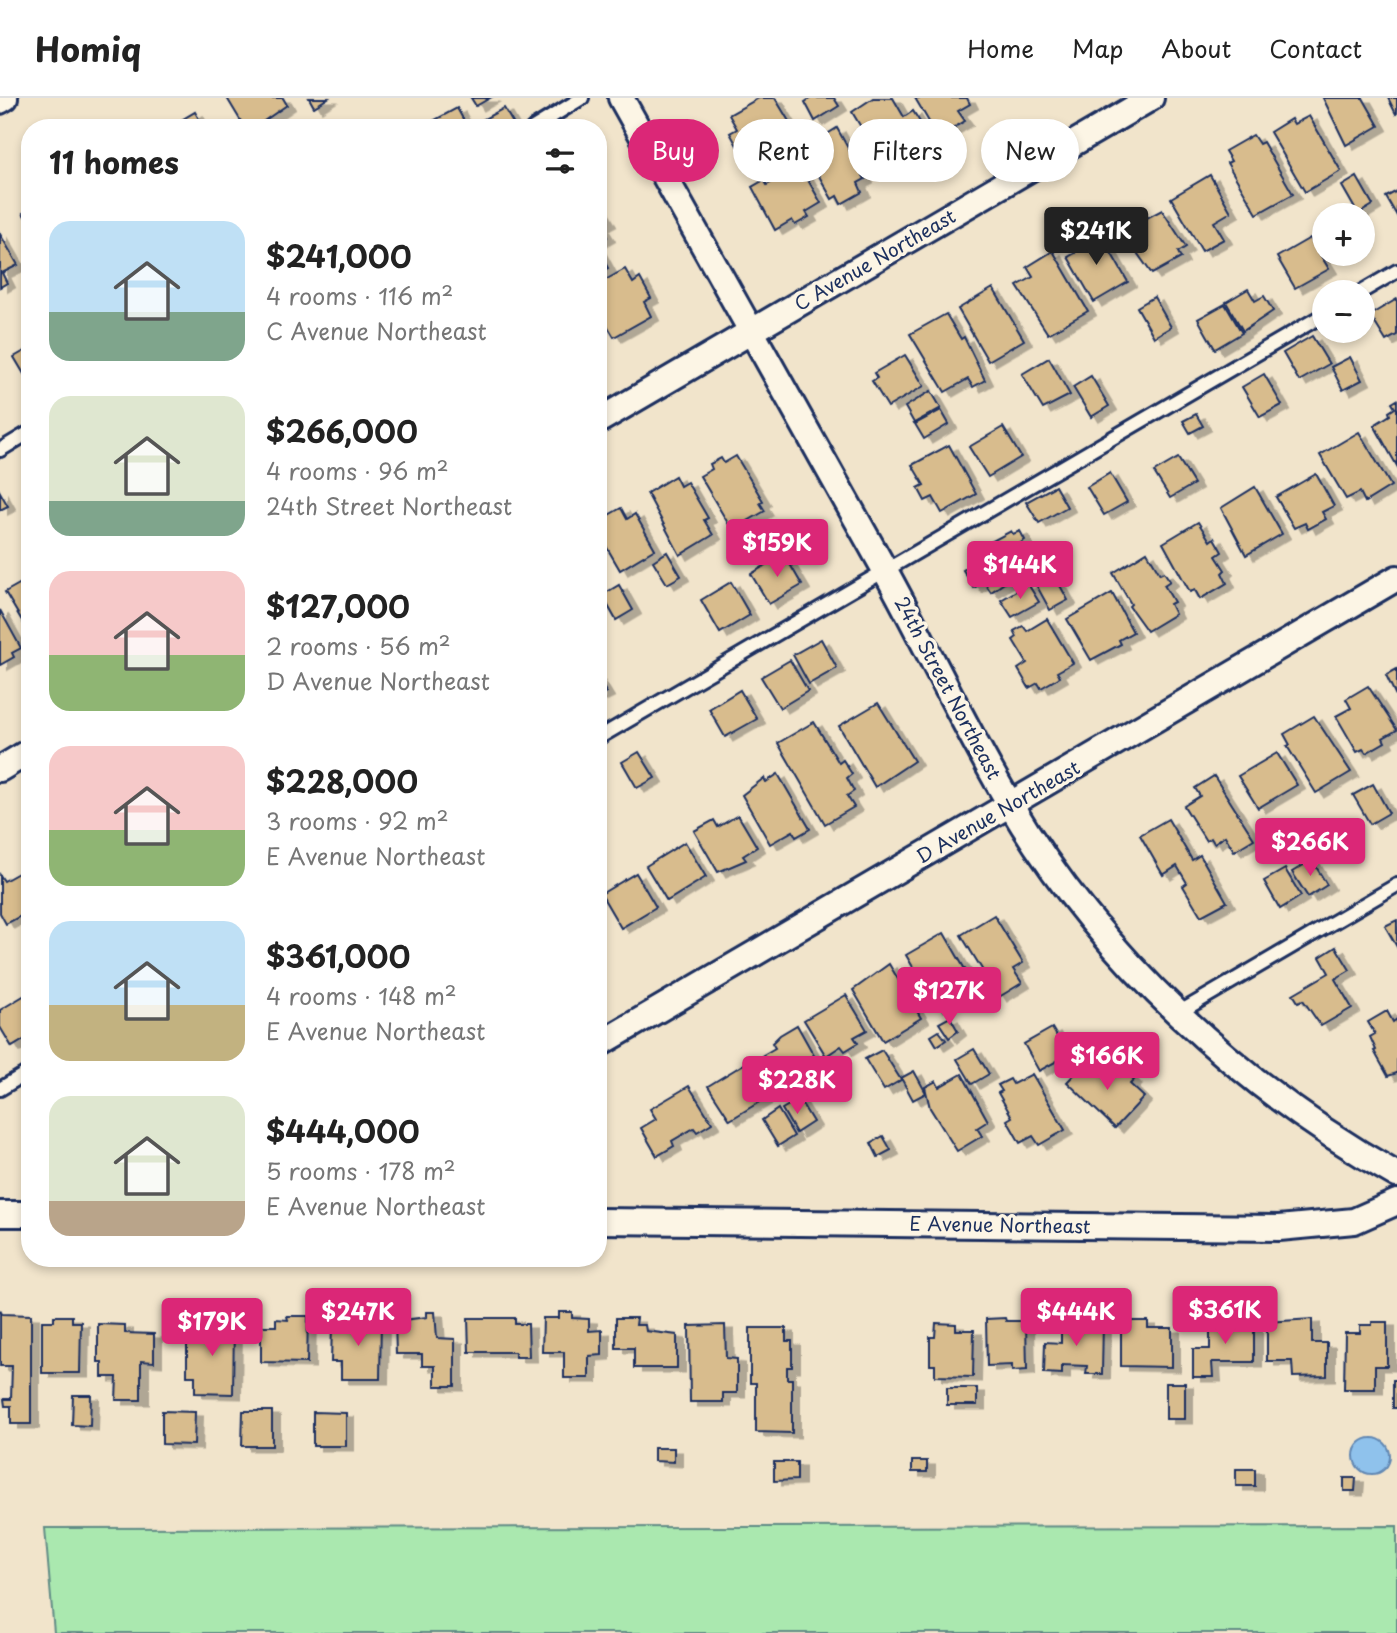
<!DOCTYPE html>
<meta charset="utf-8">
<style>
:root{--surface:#fff;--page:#f2f2f2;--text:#222;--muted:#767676;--line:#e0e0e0;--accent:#db2777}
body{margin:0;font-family:"Playpen Sans",sans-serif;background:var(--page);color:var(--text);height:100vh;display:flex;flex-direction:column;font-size:26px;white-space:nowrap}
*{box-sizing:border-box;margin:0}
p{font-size:23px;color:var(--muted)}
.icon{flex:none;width:38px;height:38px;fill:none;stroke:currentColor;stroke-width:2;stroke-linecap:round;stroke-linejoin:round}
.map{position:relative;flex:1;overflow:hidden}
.sheet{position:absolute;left:21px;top:21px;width:586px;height:1148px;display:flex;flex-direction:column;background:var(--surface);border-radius:28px;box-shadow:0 4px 10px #0003}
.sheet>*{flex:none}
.guide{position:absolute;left:628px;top:21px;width:663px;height:63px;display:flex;gap:14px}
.buttons{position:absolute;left:1312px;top:105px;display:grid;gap:14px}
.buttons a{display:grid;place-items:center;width:63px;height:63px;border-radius:50%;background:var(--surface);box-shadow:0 4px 10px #0003;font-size:35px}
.price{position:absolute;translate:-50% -60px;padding:0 16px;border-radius:7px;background:var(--accent);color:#fff;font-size:23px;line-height:46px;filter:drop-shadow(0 2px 4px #0008)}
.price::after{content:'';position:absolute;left:50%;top:42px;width:21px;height:16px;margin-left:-10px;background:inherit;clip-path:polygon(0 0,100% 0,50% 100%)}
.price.active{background:#222;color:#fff}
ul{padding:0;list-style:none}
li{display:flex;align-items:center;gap:21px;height:175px;padding:0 28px}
li span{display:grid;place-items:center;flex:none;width:196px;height:140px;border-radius:21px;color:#555}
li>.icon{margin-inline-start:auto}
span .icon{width:84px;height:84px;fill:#fffc;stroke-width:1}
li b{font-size:30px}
h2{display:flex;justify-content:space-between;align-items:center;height:84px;padding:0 28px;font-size:30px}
.pill{padding:0 24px;border-radius:32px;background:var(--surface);box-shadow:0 4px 10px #0003;font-size:24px;line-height:63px}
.pill.active{background:var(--accent);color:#fff}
header{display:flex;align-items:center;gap:42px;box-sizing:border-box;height:98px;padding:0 35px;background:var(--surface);border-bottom:2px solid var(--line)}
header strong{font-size:33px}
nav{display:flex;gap:38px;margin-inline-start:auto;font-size:24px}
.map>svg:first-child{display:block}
</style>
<header>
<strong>Homiq</strong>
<nav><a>Home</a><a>Map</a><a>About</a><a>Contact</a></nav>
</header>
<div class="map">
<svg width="1397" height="1535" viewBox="0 0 1397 1535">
<defs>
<filter id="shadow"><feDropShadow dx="8" dy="4.5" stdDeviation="0" flood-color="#0004"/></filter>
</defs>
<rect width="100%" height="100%" fill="#f1e4cb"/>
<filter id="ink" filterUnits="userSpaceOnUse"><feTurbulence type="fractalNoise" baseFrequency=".0143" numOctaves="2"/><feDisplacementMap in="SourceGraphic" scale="14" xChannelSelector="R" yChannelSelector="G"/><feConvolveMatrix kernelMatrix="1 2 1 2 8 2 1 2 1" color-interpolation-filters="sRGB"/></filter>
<g filter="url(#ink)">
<polygon fill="#aae8af" stroke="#628c86" stroke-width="2" points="1397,1428 1397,1535 54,1535 45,1430"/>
<circle fill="#8fc2ec" stroke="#6187b3" stroke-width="2" cx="1372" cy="1358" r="18"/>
<g fill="#d8bc8d" stroke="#1b2f5e" stroke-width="2" filter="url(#shadow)">
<polygon points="227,0 283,0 287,7 264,23 268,28 265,30 245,30"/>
<polygon points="309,0 328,0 314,9"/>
<polygon points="471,0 490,0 476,8"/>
<polygon points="759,0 775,0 790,25 740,53 730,35 737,31 729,17"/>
<polygon points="811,0 834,0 839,8 815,23 805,4"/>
<polygon points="893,0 904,19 913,13 925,32 903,45 907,51 894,58 891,52 879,59 852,14 873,0"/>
<polygon points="915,0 967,0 970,6 958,13 965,23 938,39"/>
<polygon points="1323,0 1363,0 1379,28 1346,47"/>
<polygon points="1388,0 1397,0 1397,15 1396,16"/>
<polygon points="457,10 468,30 425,30 424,28"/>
<polygon points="504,10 514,27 477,30 475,26"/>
<polygon points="195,14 204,30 168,30"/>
<polygon points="1309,18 1341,73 1305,94 1270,34 1291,21 1294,26"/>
<polygon points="837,30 865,81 858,85 862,94 841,106 837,98 832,101 806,55 827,44 824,38"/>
<polygon points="1253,37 1259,46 1263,44 1293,96 1257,116 1227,65 1231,63 1225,53"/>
<polygon points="784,41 795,59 770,75 759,57"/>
<polygon points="800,68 821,105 806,114 809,119 795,127 792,122 775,132 752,89 764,82 767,87"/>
<polygon points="1210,77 1231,114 1214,124 1224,141 1202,153 1171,100"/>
<polygon points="1357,79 1373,107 1358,116 1342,88"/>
<polygon points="1397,93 1397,118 1386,99"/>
<polygon points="598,107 608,124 600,128 607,139 598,144"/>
<polygon points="30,111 30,126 23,115"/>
<polygon points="1162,112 1186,149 1178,154 1181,160 1152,176 1128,142 1132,140 1125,127 1145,116 1147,120"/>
<polygon points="1090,135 1095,144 1102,139 1128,184 1094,204 1068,159 1075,155 1070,146"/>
<polygon points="0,136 18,167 2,175 7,185 0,189"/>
<polygon points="1310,140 1329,171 1295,190 1277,159"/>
<polygon points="598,152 608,170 598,175"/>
<polygon points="1053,153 1088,213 1048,236 1017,188 1033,179 1027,169"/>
<polygon points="625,171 633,185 640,180 651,200 644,204 651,218 614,239 598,212 598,186"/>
<polygon points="993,190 1024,242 988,263 958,211"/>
<polygon points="1248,191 1255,203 1264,198 1273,213 1243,233 1226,204"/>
<polygon points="1154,199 1171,229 1154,239 1137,209"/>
<polygon points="1397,201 1397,237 1386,243 1370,217"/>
<polygon points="1225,206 1242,235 1215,251 1198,221"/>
<polygon points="946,216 961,241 964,239 985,282 973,289 968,281 945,294 910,236"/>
<polygon points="1312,238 1329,266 1299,283 1283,255"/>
<polygon points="30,250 30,286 14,259"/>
<polygon points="905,257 924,288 888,309 872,283 877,280 874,275"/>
<polygon points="1350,259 1362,282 1343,292 1331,269"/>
<polygon points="1049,260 1070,297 1043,311 1022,276"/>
<polygon points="1264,276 1282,307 1260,319 1242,289"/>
<polygon points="1091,278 1109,308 1091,319 1073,289"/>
<polygon points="931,293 941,310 914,325 905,309"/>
<polygon points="1397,302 1397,368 1374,327 1390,317 1389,314 1395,310 1392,305"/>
<polygon points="941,312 949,326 924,341 915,326"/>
<polygon points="1196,316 1203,328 1190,335 1183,323"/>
<polygon points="1003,329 1021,359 988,379 969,349"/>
<polygon points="1359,334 1391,388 1365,404 1360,394 1346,401 1320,357"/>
<polygon points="949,347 976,396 942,415 933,399 925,403 918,390 924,387 912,367"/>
<polygon points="736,358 763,403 760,405 765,413 732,432 700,378 712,371 710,366 721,360 724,365"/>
<polygon points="1178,360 1194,386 1170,400 1154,374"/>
<polygon points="1110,375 1127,404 1104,417 1087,389"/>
<polygon points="1316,376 1334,408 1322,414 1326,421 1308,431 1305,425 1294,430 1276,399"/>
<polygon points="675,378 680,388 687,384 708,420 704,422 713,437 680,457 647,395"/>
<polygon points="1055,388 1067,409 1039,425 1026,404"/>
<polygon points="1255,389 1282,436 1246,457 1221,410"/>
<polygon points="0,394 8,408 0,412"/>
<polygon points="621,410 627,421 635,416 655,451 620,472 599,436 602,435 598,423"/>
<polygon points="1198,424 1210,443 1214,440 1222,454 1216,458 1225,472 1222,475 1227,485 1200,501 1195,492 1190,494 1163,445"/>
<polygon points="1011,433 1013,436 1020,433 1025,442 1019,446 1032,466 991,494 984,484 974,490 963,472 974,465 968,456"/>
<polygon points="667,454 681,478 667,486 653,463"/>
<polygon points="1147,454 1160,476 1164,474 1170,483 1164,487 1174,504 1170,506 1175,516 1147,533 1129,508 1131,506 1113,475"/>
<polygon points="784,456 802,487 769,506 751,476"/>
<polygon points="1052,473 1068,502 1050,512 1034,483"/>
<polygon points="30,480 30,536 5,494"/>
<polygon points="731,484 750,517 720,535 701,502"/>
<polygon points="1028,486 1039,504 1012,519 1001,502"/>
<polygon points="619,487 633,512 616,522 602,497"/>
<polygon points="1112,495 1133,534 1119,542 1121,546 1091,562 1067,521"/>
<polygon points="0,512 21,550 12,555 14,559 0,567"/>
<polygon points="1047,521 1073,565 1057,574 1060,579 1041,590 1038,585 1029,590 1018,571 1027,565 1013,542 1017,539 1014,533 1023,528 1027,533"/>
<polygon points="821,541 837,570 809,586 793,557"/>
<polygon points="790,562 808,593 780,610 761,579"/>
<polygon points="1397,571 1397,600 1386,577"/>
<polygon points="598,581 606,594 598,598"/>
<polygon points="1368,588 1397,632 1383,640 1385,644 1366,655 1363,651 1357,654 1336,618 1351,610 1346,601"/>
<polygon points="740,592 757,621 725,639 709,611"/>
<polygon points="878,605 914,663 875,689 839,628"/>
<polygon points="1314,618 1351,674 1316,695 1287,648 1290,647 1284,636"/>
<polygon points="814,624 839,665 843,662 852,676 847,680 854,693 847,698 854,709 825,726 778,645"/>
<polygon points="639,654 655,680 637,690 622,664"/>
<polygon points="1277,655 1297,687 1258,710 1238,678"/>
<polygon points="778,676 810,731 796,739 793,733 770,746 742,697 764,680 766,684"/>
<polygon points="1214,678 1254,741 1234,753 1225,738 1214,745 1211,740 1206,743 1184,708 1200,698 1195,690"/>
<polygon points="1373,686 1389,715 1370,726 1353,697"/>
<polygon points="738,717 757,749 743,758 746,762 718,774 694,733 714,722 718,729"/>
<polygon points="1168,721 1192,762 1200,757 1227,804 1201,818 1183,788 1187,785 1177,768 1163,777 1140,737"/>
<polygon points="685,744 706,779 667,803 646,768"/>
<polygon points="1312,762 1327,787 1308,799 1292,774"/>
<polygon points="1285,771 1301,798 1280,811 1264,783"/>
<polygon points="22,773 30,786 30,813 6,826 0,815 0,777 4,783"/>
<polygon points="636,775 656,809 621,830 601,796"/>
<polygon points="994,817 1023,865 1013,871 1022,885 999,899 961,837"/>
<polygon points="1397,822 1397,849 1385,828"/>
<polygon points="944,835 974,887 936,909 906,857"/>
<polygon points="1336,849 1350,872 1335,881 1352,910 1321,928 1303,902 1298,904 1293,896 1329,875 1320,859"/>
<polygon points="889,866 921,920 883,943 853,892"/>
<polygon points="25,897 30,905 30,938 12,949 0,929 0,912"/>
<polygon points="846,897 867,932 854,939 858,945 845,953 841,948 826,958 804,922"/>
<polygon points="1387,913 1393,924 1397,921 1397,975 1388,978 1374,953 1376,952 1370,939 1375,936 1368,924"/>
<polygon points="950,919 958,933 949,940 939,925"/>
<polygon points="797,927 821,970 783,992 763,957 775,950 772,945 780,937"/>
<polygon points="1052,930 1068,957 1039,973 1024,946"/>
<polygon points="939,933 946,942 937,948 931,938"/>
<polygon points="974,951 989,976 972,986 957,961"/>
<polygon points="882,952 901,982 884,992 865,961"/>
<polygon points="1087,963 1099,974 1104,969 1111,975 1118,967 1134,982 1130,986 1144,999 1115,1030 1067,984"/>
<polygon points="744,966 766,1000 730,1022 708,988"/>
<polygon points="914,973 926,995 913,1002 901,980"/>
<polygon points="962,976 988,1023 977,1030 982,1038 957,1053 930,1010 925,989 936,983 939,989"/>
<polygon points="1032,976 1065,1032 1039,1047 1033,1038 1020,1045 1007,1022 1012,1019 998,995 1002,993 998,987 1010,981 1013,986"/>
<polygon points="689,988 712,1025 697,1034 694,1030 672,1043 674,1048 657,1058 641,1030 656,1021 650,1011"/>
<polygon points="799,1001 813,1024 796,1035 782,1011"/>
<polygon points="778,1011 794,1038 778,1048 762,1022"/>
<polygon points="883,1038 891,1052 878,1059 871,1045"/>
<polygon points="0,1212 2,1216 31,1217 31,1326 11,1326 11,1308 5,1308 4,1301 11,1301 12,1268 0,1268"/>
<polygon points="427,1214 435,1214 437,1240 455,1241 455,1288 435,1288 435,1268 422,1268 422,1256 396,1256 395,1223 427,1219"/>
<polygon points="559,1214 572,1214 572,1220 589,1221 589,1233 602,1232 602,1257 589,1258 589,1280 564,1280 564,1254 542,1254 543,1220 559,1220"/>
<polygon points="54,1218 72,1218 72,1224 81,1224 80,1275 42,1275 42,1223 54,1223"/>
<polygon points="287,1218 308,1218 307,1265 261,1264 261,1228 276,1228 276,1221 288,1222"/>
<polygon points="1210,1218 1222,1218 1222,1222 1243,1222 1243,1227 1254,1227 1254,1264 1212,1264 1213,1279 1193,1279 1193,1251 1210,1251"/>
<polygon points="351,1220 381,1220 380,1281 341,1281 341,1264 331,1264 332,1227 351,1227"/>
<polygon points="468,1220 515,1220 515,1226 528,1226 529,1259 515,1259 515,1254 469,1254"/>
<polygon points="616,1220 637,1220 636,1227 645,1227 646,1233 677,1237 677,1270 634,1270 634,1250 616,1250"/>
<polygon points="1005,1220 1006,1223 1026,1223 1027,1272 1012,1273 1012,1267 987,1268 986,1221"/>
<polygon points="1312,1221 1312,1245 1327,1245 1327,1278 1293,1279 1292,1263 1267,1263 1267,1224"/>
<polygon points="1061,1222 1103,1223 1102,1276 1086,1276 1087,1268 1062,1267 1062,1276 1044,1275 1045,1244 1061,1245"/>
<polygon points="1121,1223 1148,1223 1148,1230 1172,1230 1172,1269 1121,1268"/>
<polygon points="1372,1224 1387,1224 1387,1268 1375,1268 1375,1291 1344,1291 1345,1235 1360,1235 1360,1227 1372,1227"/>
<polygon points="201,1225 234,1226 233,1296 195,1295 195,1278 187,1278 187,1232 201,1232"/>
<polygon points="936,1225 956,1226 956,1232 974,1232 973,1279 935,1278 935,1267 930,1267 930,1239 935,1239"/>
<polygon points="98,1226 125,1227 125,1235 154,1236 154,1264 141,1263 141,1302 116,1302 117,1279 102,1279 102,1264 98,1264"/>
<polygon points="725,1227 726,1260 737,1261 737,1295 723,1295 723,1304 690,1304 689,1228"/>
<polygon points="750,1230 786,1230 786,1243 792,1243 792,1269 787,1269 787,1281 792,1281 792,1335 756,1334 756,1285 750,1285"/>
<rect x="1393" y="1282" width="4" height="28"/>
<rect x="1166" y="1285" width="19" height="36"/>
<rect x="947" y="1290" width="30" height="17"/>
<polygon points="73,1297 91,1297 90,1328 72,1327"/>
<polygon points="162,1313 195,1314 194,1347 162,1346"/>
<polygon points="243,1313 272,1313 272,1348 242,1348"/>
<polygon points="313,1314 346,1315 346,1348 313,1348"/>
<polygon points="654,1350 674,1350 674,1364 654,1363"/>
<rect x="912" y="1363" width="15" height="11"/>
<polygon points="774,1364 797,1364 797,1382 774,1383"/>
<rect x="1236" y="1371" width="19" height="17"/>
<polygon points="1344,1380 1356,1380 1355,1393 1344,1393"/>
</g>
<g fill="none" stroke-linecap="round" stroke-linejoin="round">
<defs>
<g id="service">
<polyline points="533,30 582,0"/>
<polyline points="1361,194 1397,173"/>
<polyline points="0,352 30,334"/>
<polyline points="598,640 1325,216"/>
<polyline points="1180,914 1397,787"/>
<polyline points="0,991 30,973"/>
</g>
<g id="minor">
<path d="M 621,0 C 708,156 795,312 882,467 C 926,546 964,629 1010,706 C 1101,860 1242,990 1397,1077"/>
<polyline points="0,3 5,0"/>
<polyline points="598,323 1151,0"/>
<polyline points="0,671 30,653"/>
<polyline points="598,947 1397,480"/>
<polyline points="0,1116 30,1116"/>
<polyline points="598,1123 1279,1130 1354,1123 1397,1104"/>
</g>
</defs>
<use href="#service" stroke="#1b2f5e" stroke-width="18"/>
<use href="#minor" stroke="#1b2f5e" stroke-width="30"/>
<use href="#service" stroke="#fcf5e5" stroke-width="12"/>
<use href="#minor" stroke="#fcf5e5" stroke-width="24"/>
</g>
</g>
<g text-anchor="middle" stroke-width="7" stroke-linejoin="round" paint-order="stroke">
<g font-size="19" fill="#1b2f5e" stroke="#fcf5e5">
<text transform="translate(875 162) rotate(-30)" y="7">C Avenue Northeast</text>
<text transform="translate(948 590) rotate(62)" y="7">24th Street Northeast</text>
<text transform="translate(998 714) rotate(-30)" y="7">D Avenue Northeast</text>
<text transform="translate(1000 1127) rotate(1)" y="7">E Avenue Northeast</text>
</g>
</g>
</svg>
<div class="buttons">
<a>+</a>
<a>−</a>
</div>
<b class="price active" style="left:1096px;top:169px">$241K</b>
<b class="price" style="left:777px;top:481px">$159K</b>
<b class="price" style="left:1020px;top:503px">$144K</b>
<b class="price" style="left:1310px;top:780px">$266K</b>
<b class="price" style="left:949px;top:929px">$127K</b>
<b class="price" style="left:1107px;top:994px">$166K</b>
<b class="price" style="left:797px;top:1018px">$228K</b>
<b class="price" style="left:1225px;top:1248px">$361K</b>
<b class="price" style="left:358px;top:1250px">$247K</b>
<b class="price" style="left:1076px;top:1250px">$444K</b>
<b class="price" style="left:212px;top:1260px">$179K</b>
<div class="guide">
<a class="pill active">Buy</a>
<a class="pill">Rent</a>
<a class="pill">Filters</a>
<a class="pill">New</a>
</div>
<section class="sheet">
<h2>11 homes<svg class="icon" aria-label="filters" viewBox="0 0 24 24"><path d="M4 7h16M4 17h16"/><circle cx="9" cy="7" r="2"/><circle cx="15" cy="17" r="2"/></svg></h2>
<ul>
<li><span style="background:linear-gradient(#bfe0f5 65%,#7fa58c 0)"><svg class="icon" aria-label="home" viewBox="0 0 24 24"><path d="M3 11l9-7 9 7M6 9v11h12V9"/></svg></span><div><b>$241,000</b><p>4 rooms · 116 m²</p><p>C Avenue Northeast</p></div></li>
<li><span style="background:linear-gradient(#dfe7d0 75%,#7fa58c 0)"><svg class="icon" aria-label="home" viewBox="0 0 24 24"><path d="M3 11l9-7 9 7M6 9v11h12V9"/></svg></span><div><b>$266,000</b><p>4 rooms · 96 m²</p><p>24th Street Northeast</p></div></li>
<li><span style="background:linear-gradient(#f6c9c9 60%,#8fb573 0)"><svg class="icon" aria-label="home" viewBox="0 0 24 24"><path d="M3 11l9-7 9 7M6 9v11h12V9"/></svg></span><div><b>$127,000</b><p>2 rooms · 56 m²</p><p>D Avenue Northeast</p></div></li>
<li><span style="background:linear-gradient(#f6c9c9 60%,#8fb573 0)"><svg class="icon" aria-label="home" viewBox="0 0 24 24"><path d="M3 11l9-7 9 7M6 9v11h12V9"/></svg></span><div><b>$228,000</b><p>3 rooms · 92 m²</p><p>E Avenue Northeast</p></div></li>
<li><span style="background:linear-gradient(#bfe0f5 60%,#c2b280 0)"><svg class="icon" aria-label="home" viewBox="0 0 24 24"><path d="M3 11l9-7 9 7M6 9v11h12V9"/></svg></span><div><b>$361,000</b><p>4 rooms · 148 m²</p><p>E Avenue Northeast</p></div></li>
<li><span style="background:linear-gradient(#dfe7d0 75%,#b9a48a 0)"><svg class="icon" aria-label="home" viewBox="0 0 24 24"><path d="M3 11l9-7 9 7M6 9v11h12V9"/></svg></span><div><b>$444,000</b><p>5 rooms · 178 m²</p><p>E Avenue Northeast</p></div></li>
</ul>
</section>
</div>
